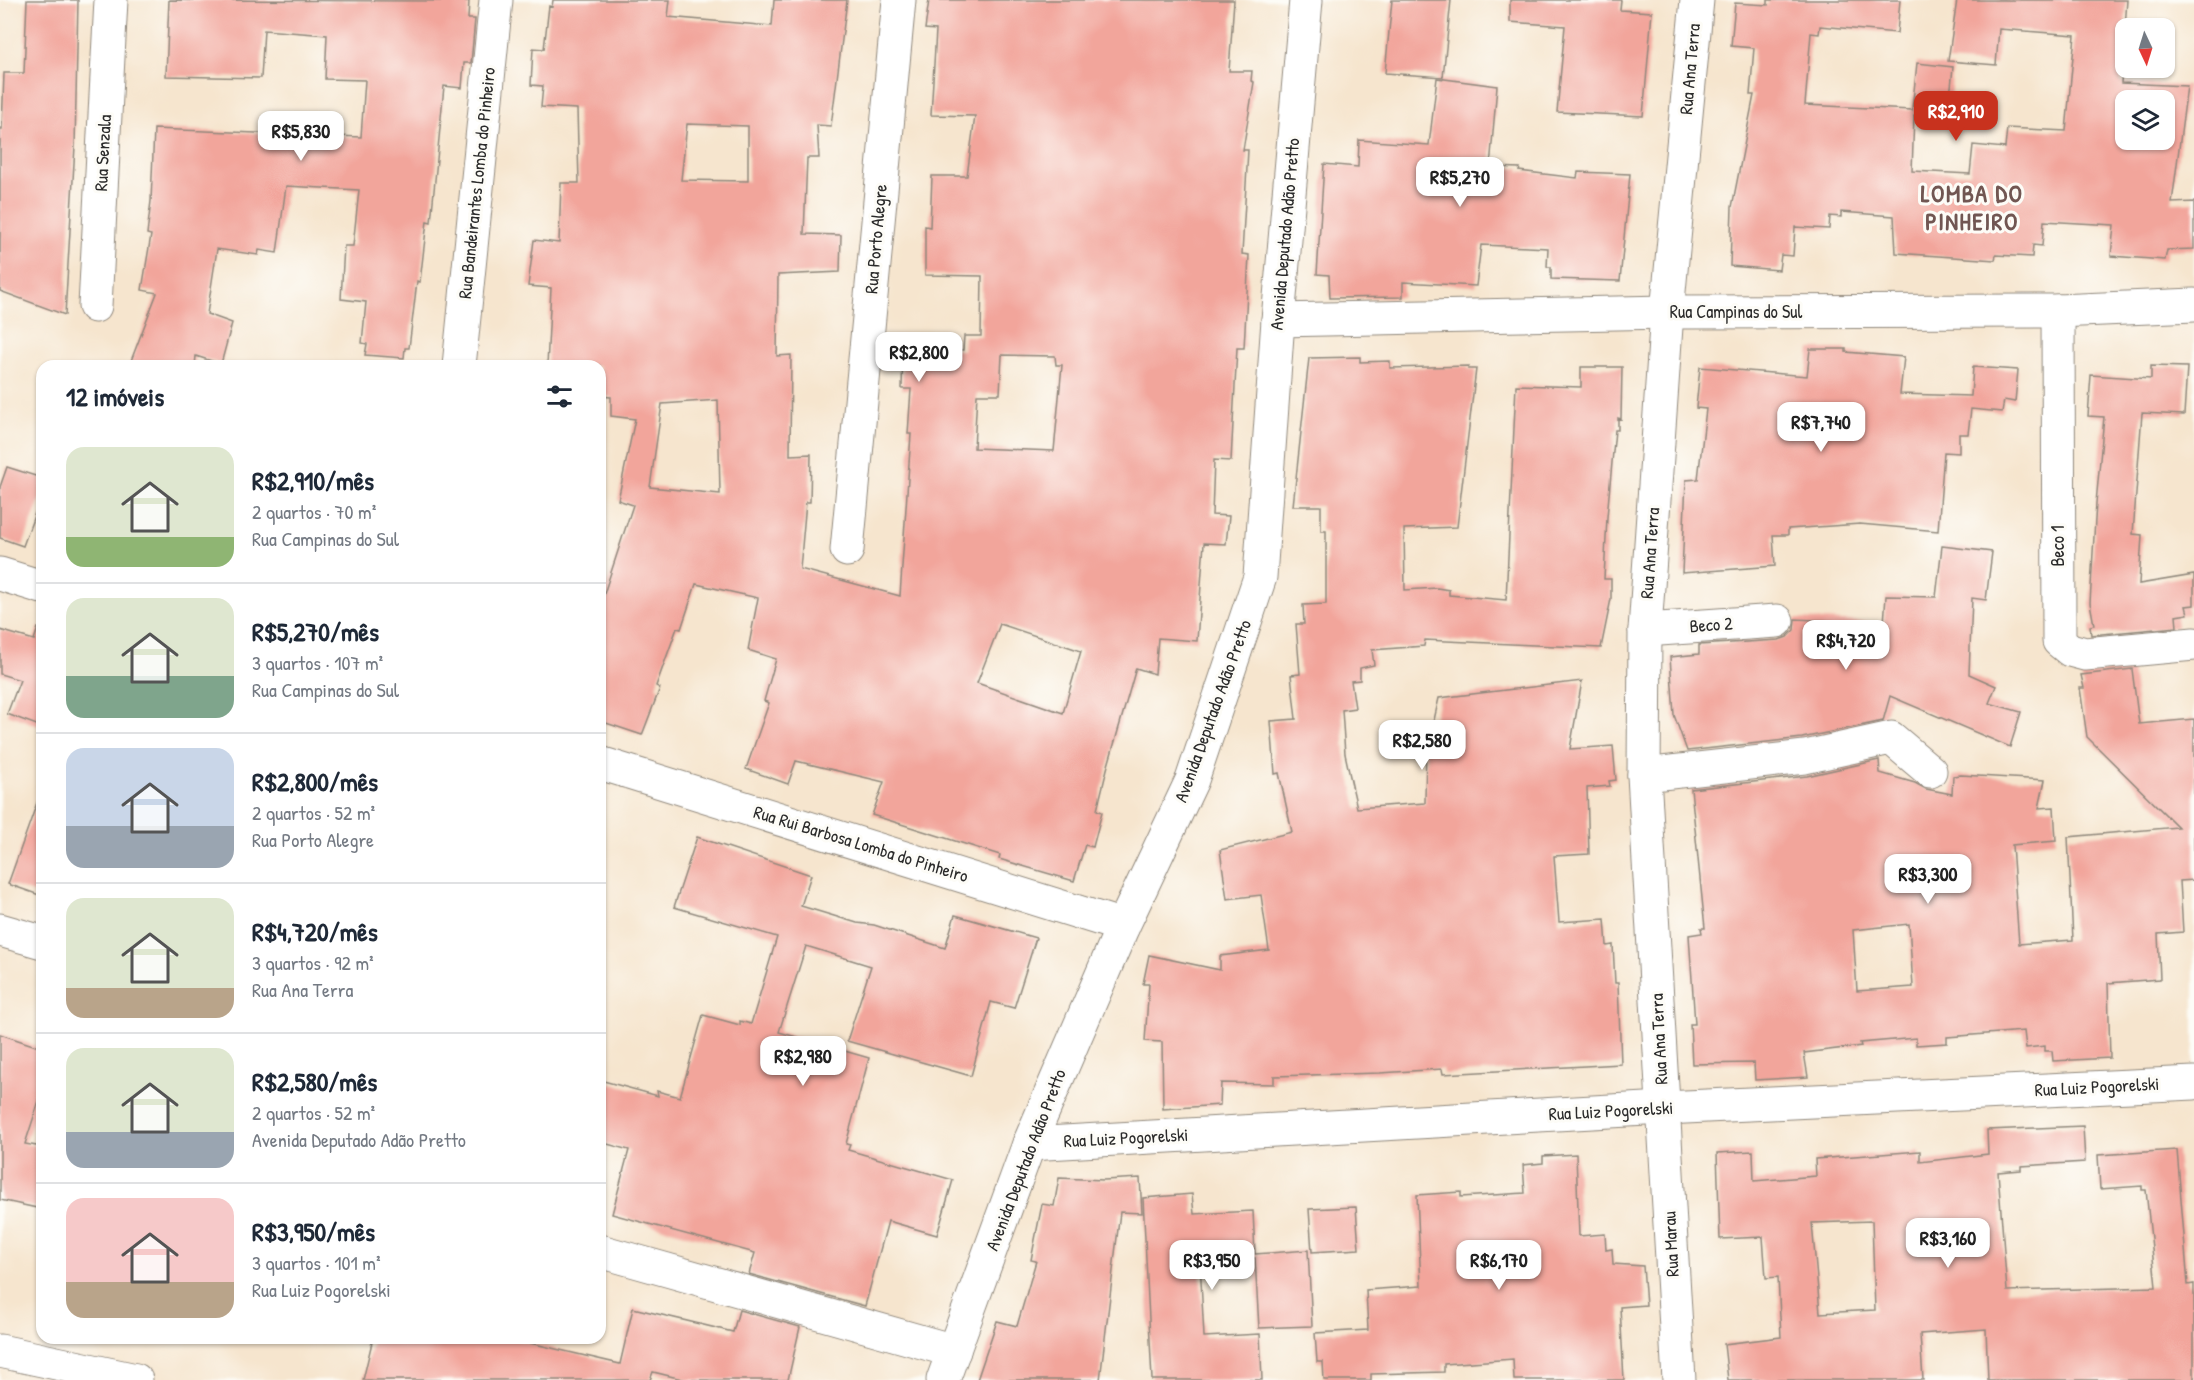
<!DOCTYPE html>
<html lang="pt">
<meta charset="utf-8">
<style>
:root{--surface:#fff;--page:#f2f2f3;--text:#1f2937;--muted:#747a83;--line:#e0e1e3;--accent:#c8321e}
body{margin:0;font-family:"Patrick Hand",sans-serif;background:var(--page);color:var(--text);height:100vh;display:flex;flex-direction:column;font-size:22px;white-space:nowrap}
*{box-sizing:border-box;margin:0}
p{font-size:20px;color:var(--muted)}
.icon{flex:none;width:33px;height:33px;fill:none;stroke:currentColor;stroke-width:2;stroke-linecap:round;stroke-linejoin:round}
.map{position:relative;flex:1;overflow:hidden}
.details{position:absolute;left:36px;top:360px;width:570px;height:984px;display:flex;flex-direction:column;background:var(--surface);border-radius:18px;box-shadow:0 2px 4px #0004}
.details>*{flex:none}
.needle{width:39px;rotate:176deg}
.controls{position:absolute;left:2115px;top:18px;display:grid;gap:12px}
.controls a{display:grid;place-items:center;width:60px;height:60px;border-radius:12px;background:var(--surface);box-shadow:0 2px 4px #0004;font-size:30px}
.price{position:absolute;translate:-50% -51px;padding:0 14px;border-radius:12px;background:#fff;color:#222;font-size:20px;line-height:39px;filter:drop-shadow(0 2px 3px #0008)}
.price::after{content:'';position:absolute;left:50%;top:36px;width:18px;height:14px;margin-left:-9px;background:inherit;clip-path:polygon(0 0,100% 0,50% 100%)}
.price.selected{background:var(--accent);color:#fff}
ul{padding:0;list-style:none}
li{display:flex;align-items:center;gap:18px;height:150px;padding:0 30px}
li+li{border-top:2px solid var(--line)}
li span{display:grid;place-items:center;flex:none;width:168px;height:120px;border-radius:18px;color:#555}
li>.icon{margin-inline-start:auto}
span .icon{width:72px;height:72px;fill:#fffc;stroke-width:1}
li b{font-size:26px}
h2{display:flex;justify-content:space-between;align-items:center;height:72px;padding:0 30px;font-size:26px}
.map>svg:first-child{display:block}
</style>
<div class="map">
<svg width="2194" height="1380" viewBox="0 0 2194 1380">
<rect width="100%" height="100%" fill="#fdfcf7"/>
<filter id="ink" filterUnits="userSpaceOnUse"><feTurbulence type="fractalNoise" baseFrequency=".0167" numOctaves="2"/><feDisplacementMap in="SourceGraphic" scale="12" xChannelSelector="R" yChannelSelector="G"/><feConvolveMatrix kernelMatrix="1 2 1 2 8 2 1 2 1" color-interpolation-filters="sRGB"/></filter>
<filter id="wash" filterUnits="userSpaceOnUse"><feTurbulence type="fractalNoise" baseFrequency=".008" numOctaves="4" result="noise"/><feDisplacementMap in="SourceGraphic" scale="24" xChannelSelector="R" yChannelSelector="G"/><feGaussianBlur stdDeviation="1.35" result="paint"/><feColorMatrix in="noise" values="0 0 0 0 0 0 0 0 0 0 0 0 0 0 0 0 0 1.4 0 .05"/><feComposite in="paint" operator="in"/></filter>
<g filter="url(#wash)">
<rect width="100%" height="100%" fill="#f6e5ce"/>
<g id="blocks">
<g fill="#f2a59b" fill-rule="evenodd">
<polygon points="27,0 78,0 75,146 65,315 0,291 0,129 2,129 4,73 24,73"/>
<polygon points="169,0 469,1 468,19 475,19 471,63 464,63 462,88 444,86 431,222 427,221 420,282 417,281 409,348 405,348 404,358 365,355 367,344 362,343 366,302 341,299 344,246 353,246 359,190 286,186 277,253 259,250 258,255 217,249 207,314 232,323 221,364 196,356 195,366 129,366 157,293 142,290 151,235 147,234 151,201 154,129 361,137 365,80 325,79 327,35 264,30 261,78 166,76"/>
<path d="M 553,0 L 670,0 L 668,17 L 772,26 L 774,0 L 847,0 L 831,126 L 817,125 L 819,158 L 807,158 L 804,234 L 841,235 L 840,272 L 778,275 L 777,356 L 791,355 L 790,455 L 811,454 L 810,502 L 806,502 L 800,569 L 900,596 L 911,434 L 908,434 L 911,389 L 902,389 L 903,348 L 963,350 L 964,336 L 981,336 L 982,276 L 925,275 L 925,226 L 930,227 L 932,176 L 967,176 L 975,116 L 931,115 L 936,30 L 925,29 L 929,0 L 1234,0 L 1229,71 L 1252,71 L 1251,81 L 1254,82 L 1243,150 L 1248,150 L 1242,254 L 1249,255 L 1244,348 L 1237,348 L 1231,461 L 1214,460 L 1212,515 L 1229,516 L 1226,544 L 1204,543 L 1197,641 L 1158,638 L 1155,674 L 1136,668 L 1107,769 L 1097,810 L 1102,812 L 1093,847 L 1085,845 L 1074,881 L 999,859 L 1000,855 L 872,815 L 884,782 L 796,761 L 788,784 L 746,769 L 769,703 L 764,701 L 776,659 L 748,650 L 758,598 L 696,584 L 681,629 L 677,628 L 656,686 L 660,688 L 642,735 L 600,721 L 600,606 L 633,505 L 618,500 L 635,419 L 611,416 L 611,397 L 600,396 L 600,366 L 547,366 L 551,288 L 528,286 L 534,240 L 559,243 L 561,183 L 579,183 L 577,109 L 541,107 L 543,86 L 531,85 L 533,48 L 544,49 L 549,6 L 552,7 ZM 687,124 L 748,126 L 748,181 L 681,180 ZM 1002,355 L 1055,356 L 1056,365 L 1062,365 L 1054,451 L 974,448 L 977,394 L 1000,394 ZM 718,400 L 720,494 L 650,487 L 662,404 ZM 1000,624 L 1081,651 L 1063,713 L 977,683 Z"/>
<polygon points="1392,0 1451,0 1443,77 1385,73"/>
<polygon points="1510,0 1621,0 1620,10 1652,12 1643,116 1557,112 1565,26 1510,22"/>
<path d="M 1768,0 L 1900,0 L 1897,33 L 1820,26 L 1819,34 L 1811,33 L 1805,105 L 1912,110 L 1917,63 L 1953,67 L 1948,118 L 1914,115 L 1912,171 L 1970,174 L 1973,145 L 2005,148 L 2007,128 L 2066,131 L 2075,35 L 1999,29 L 1996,65 L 1948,61 L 1957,0 L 2127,0 L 2121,83 L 2187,86 L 2172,203 L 2194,202 L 2194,249 L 2167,250 L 2165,260 L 2111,256 L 2114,225 L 2044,221 L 2042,246 L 2033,245 L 2032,257 L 1996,255 L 1995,260 L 1896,253 L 1894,216 L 1841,212 L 1841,217 L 1830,216 L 1829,229 L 1795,227 L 1793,256 L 1781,255 L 1779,270 L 1730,266 L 1732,207 L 1754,95 L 1750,95 L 1754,48 L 1731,46 L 1735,3 L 1768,5 ZM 2126,100 L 2164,100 L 2164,140 L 2126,140 Z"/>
<polygon points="1437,78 1497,86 1490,167 1520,168 1519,171 1577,178 1578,172 1630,174 1620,281 1551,279 1551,267 1547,267 1548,248 1481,245 1476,286 1403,282 1403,297 1330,298 1329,275 1317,274 1324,164 1358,167 1359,140 1429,145"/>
<polygon points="1810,349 1846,349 1846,352 1904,357 1900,394 1971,396 1973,367 2018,370 2015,402 2004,400 2002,412 1971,409 1968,434 1959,434 1959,453 1944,452 1938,531 1860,524 1788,529 1788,535 1773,535 1775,566 1682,573 1686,480 1698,479 1706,409 1696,408 1700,367 1807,376"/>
<polygon points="1360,357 1360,362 1390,361 1390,368 1469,366 1468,369 1476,369 1457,527 1404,529 1405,590 1437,588 1449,590 1449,595 1506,600 1516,385 1581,387 1581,367 1622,367 1621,419 1618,418 1618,430 1615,430 1607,517 1604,579 1611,579 1611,599 1601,648 1425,640 1424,646 1372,650 1374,665 1360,668 1360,680 1351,681 1355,708 1342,710 1345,754 1357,808 1425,803 1426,743 1429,742 1439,698 1582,681 1570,749 1613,746 1616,780 1609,781 1610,786 1587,788 1589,854 1554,856 1559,922 1605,919 1607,946 1613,945 1615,983 1618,983 1621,1064 1443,1074 1442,1069 1380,1073 1274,1076 1274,1084 1221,1083 1220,1105 1163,1109 1162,1042 1145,1041 1149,984 1143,984 1149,955 1220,970 1220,956 1269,950 1261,895 1227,899 1220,850 1292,832 1279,773 1275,774 1271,721 1296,719 1291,675 1300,674 1296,624 1304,624 1303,605 1326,604 1326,531 1321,531 1321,506 1293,506 1309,358"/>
<polygon points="2151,366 2187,367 2184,415 2142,413 2133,534 2142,535 2139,584 2194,575 2194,605 2186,606 2188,614 2176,616 2177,627 2091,635 2090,626 2094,625 2090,603 2096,503 2104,417 2088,416 2091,375 2151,379"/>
<polygon points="7,467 42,478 42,494 23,546 0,538 0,487"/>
<polygon points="1942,546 1992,552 1986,600 1972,598 1969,674 1996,686 1989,703 2021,712 2010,747 1890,696 1883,721 1802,738 1687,751 1674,715 1670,657 1699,654 1699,645 1779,640 1787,637 1794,630 1795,619 1884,623 1886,596 1936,597"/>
<polygon points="38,628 42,629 42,727 7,714 20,680 0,674 0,630 34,640"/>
<path d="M 2132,669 L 2139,724 L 2194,719 L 2194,880 L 2180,881 L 2183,932 L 2158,934 L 2160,979 L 2108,983 L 2110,1058 L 2053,1061 L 2052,1051 L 2045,1051 L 2045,1046 L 2026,1048 L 2024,1031 L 1947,1037 L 1947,1043 L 1916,1045 L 1916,1038 L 1860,1043 L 1861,1046 L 1804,1053 L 1808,1077 L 1755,1080 L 1754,1063 L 1692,1064 L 1690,1024 L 1695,1024 L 1689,935 L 1702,933 L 1701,928 L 1705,928 L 1691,789 L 1807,776 L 1879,760 L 1880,773 L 1915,783 L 1926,789 L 1952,794 L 1953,776 L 1961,775 L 2045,780 L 2039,808 L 2054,807 L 2056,841 L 2012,845 L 2019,944 L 2073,940 L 2068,837 L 2178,827 L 2087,737 L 2080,688 L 2084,688 L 2081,675 ZM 1909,924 L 1913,987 L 1857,991 L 1853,930 Z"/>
<polygon points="38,800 42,801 42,896 8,884"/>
<polygon points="697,837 811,875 801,906 857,923 874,925 945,948 955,915 1036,938 1014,1008 991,1002 971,1076 847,1041 871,966 806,946 779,1032 869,1058 846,1144 850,1145 848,1150 953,1180 937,1235 888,1221 865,1306 749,1274 755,1253 612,1214 629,1150 600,1142 600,1080 658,1096 657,1091 680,1097 703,1015 740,1025 740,1021 751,1024 777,937 674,907"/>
<polygon points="0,1034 42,1048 42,1092 25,1144 42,1147 42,1182 37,1208 0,1200"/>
<path d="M 2083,1126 L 2085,1162 L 2021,1166 L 2021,1170 L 1998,1172 L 2007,1291 L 2156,1287 L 2146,1190 L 2142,1190 L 2142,1186 L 2100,1189 L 2098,1155 L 2177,1150 L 2188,1285 L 2194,1284 L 2194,1380 L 1988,1380 L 1986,1329 L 1920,1334 L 1923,1380 L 1728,1380 L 1724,1344 L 1781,1337 L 1778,1277 L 1766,1278 L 1763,1237 L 1720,1239 L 1717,1153 L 1753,1151 L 1754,1181 L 1816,1176 L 1815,1159 L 1920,1151 L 1920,1162 L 1988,1154 L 1987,1130 ZM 1872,1221 L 1875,1310 L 1820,1313 L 1812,1223 Z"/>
<polygon points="1576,1154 1579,1236 1605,1234 1606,1250 1612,1249 1613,1264 1643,1266 1646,1305 1620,1307 1624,1380 1514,1380 1513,1359 1444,1364 1444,1372 1371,1374 1371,1380 1324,1380 1323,1362 1317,1362 1315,1333 1368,1330 1366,1290 1421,1286 1417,1195 1461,1192 1461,1197 1525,1193 1523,1165 1543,1163 1543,1156"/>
<polygon points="1059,1178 1104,1180 1140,1178 1142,1213 1120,1212 1100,1380 977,1380 997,1321 1017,1326 1036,1261 1031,1260 1042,1204 1054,1206"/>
<polygon points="1192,1194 1194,1214 1253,1211 1255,1254 1308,1250 1312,1326 1259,1328 1255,1258 1200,1261 1204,1337 1260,1334 1262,1380 1152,1380 1143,1198"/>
<polygon points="1356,1207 1359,1249 1312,1252 1309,1209"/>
<polygon points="633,1308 733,1332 739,1310 800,1327 788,1380 686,1380 653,1372 650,1380 363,1380 373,1338 509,1338 620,1364"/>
</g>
</g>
</g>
<g filter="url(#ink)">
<use href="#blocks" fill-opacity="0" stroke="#90887c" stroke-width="1.5"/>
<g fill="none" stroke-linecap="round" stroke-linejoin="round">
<defs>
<g id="minor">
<polyline points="95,306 111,0"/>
<polyline points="2058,311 2059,641 2070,650 2085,654 2194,644"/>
<polyline points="1278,320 1667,312 2058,311 2194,305"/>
<polyline points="459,366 496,0"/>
<polyline points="847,550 899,0"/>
<polyline points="0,574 42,587"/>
<polyline points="1645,630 1777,621"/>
<polyline points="600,763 1123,926"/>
<polyline points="1644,775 1805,757 1891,738 1930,771"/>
<polyline points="0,930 42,942"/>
<polyline points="1029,1144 1664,1108 2194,1083"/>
<polyline points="600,1251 954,1351"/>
<polyline points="0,1351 136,1380"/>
<polyline points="943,1380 1029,1144 1123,926 1192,780 1260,577 1278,320 1306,0"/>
<polyline points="1679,1380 1644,775 1645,630 1667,312 1697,0"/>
</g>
</defs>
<use href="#minor" stroke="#90887c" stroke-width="35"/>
<use href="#minor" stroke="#fff" stroke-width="33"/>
</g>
</g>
<g text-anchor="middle" stroke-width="6" stroke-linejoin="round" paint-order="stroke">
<g font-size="18" fill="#2b2b2b" stroke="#fdfcf7">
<text transform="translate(1690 69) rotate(-85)" y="6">Rua Ana Terra</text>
<text transform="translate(103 153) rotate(-87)" y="6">Rua Senzala</text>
<text transform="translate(477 183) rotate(-84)" y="6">Rua Bandeirantes Lomba do Pinheiro</text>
<text transform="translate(1285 234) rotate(-85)" y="6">Avenida Deputado Adão Pretto</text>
<text transform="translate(876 239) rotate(-85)" y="6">Rua Porto Alegre</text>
<text x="1736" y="318">Rua Campinas do Sul</text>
<text transform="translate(2058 546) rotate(-90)" y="6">Beco 1</text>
<text transform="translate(1650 553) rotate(-86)" y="6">Rua Ana Terra</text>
<text transform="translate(1711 625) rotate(-4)" y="6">Beco 2</text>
<text transform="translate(1213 711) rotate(-70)" y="6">Avenida Deputado Adão Pretto</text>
<text transform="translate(861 844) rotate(17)" y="6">Rua Rui Barbosa Lomba do Pinheiro</text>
<text transform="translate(1659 1039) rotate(-93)" y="6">Rua Ana Terra</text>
<text transform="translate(2097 1087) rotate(-3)" y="6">Rua Luiz Pogorelski</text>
<text transform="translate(1611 1111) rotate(-3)" y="6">Rua Luiz Pogorelski</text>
<text transform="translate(1126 1138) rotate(-3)" y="6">Rua Luiz Pogorelski</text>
<text transform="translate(1026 1160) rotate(-69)" y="6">Avenida Deputado Adão Pretto</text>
<text transform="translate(1671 1244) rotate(-93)" y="6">Rua Marau</text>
</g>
<g font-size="24" font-weight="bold" letter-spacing="1.5" fill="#715652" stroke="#fdfcf7">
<text x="1972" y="202">LOMBA DO<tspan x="1972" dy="28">PINHEIRO</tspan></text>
</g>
</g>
</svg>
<div class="controls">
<a><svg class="needle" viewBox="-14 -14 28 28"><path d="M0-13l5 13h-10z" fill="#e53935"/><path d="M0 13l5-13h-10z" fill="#747a83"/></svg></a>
<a><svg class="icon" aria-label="layers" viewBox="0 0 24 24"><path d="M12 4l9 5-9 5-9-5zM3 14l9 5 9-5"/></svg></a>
</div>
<b class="price selected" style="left:1956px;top:142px">R$2,910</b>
<b class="price" style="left:301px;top:162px">R$5,830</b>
<b class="price" style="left:1460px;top:208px">R$5,270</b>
<b class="price" style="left:919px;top:383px">R$2,800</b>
<b class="price" style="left:1821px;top:453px">R$7,740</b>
<b class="price" style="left:1846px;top:671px">R$4,720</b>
<b class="price" style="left:1422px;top:771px">R$2,580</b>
<b class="price" style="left:1928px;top:905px">R$3,300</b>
<b class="price" style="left:803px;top:1087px">R$2,980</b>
<b class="price" style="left:1948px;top:1269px">R$3,160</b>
<b class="price" style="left:1212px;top:1291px">R$3,950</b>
<b class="price" style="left:1499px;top:1291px">R$6,170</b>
<section class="details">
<h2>12 imóveis<svg class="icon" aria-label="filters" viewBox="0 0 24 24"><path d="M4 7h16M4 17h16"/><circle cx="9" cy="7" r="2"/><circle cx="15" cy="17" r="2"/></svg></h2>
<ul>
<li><span style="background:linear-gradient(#dfe7d0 75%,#8fb573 0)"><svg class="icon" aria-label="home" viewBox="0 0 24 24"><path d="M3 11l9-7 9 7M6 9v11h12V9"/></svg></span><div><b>R$2,910/mês</b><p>2 quartos · 70 m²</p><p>Rua Campinas do Sul</p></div></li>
<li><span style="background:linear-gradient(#dfe7d0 65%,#7fa58c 0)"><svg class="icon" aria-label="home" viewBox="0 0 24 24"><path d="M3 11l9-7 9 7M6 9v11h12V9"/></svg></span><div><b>R$5,270/mês</b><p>3 quartos · 107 m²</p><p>Rua Campinas do Sul</p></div></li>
<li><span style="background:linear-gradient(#c9d6e8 65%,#9aa5b1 0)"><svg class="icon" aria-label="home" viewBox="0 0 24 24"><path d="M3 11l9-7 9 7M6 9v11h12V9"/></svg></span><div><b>R$2,800/mês</b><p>2 quartos · 52 m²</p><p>Rua Porto Alegre</p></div></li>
<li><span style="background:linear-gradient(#dfe7d0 75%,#b9a48a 0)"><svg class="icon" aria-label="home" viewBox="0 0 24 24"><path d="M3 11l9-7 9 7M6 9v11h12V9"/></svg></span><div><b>R$4,720/mês</b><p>3 quartos · 92 m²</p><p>Rua Ana Terra</p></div></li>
<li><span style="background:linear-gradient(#dfe7d0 70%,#9aa5b1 0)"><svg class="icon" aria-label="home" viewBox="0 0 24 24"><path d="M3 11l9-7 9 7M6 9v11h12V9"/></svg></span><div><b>R$2,580/mês</b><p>2 quartos · 52 m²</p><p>Avenida Deputado Adão Pretto</p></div></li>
<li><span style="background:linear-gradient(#f6c9c9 70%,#b9a48a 0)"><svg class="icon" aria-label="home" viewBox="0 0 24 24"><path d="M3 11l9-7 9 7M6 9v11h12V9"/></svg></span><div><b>R$3,950/mês</b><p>3 quartos · 101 m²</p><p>Rua Luiz Pogorelski</p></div></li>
</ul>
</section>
</div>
